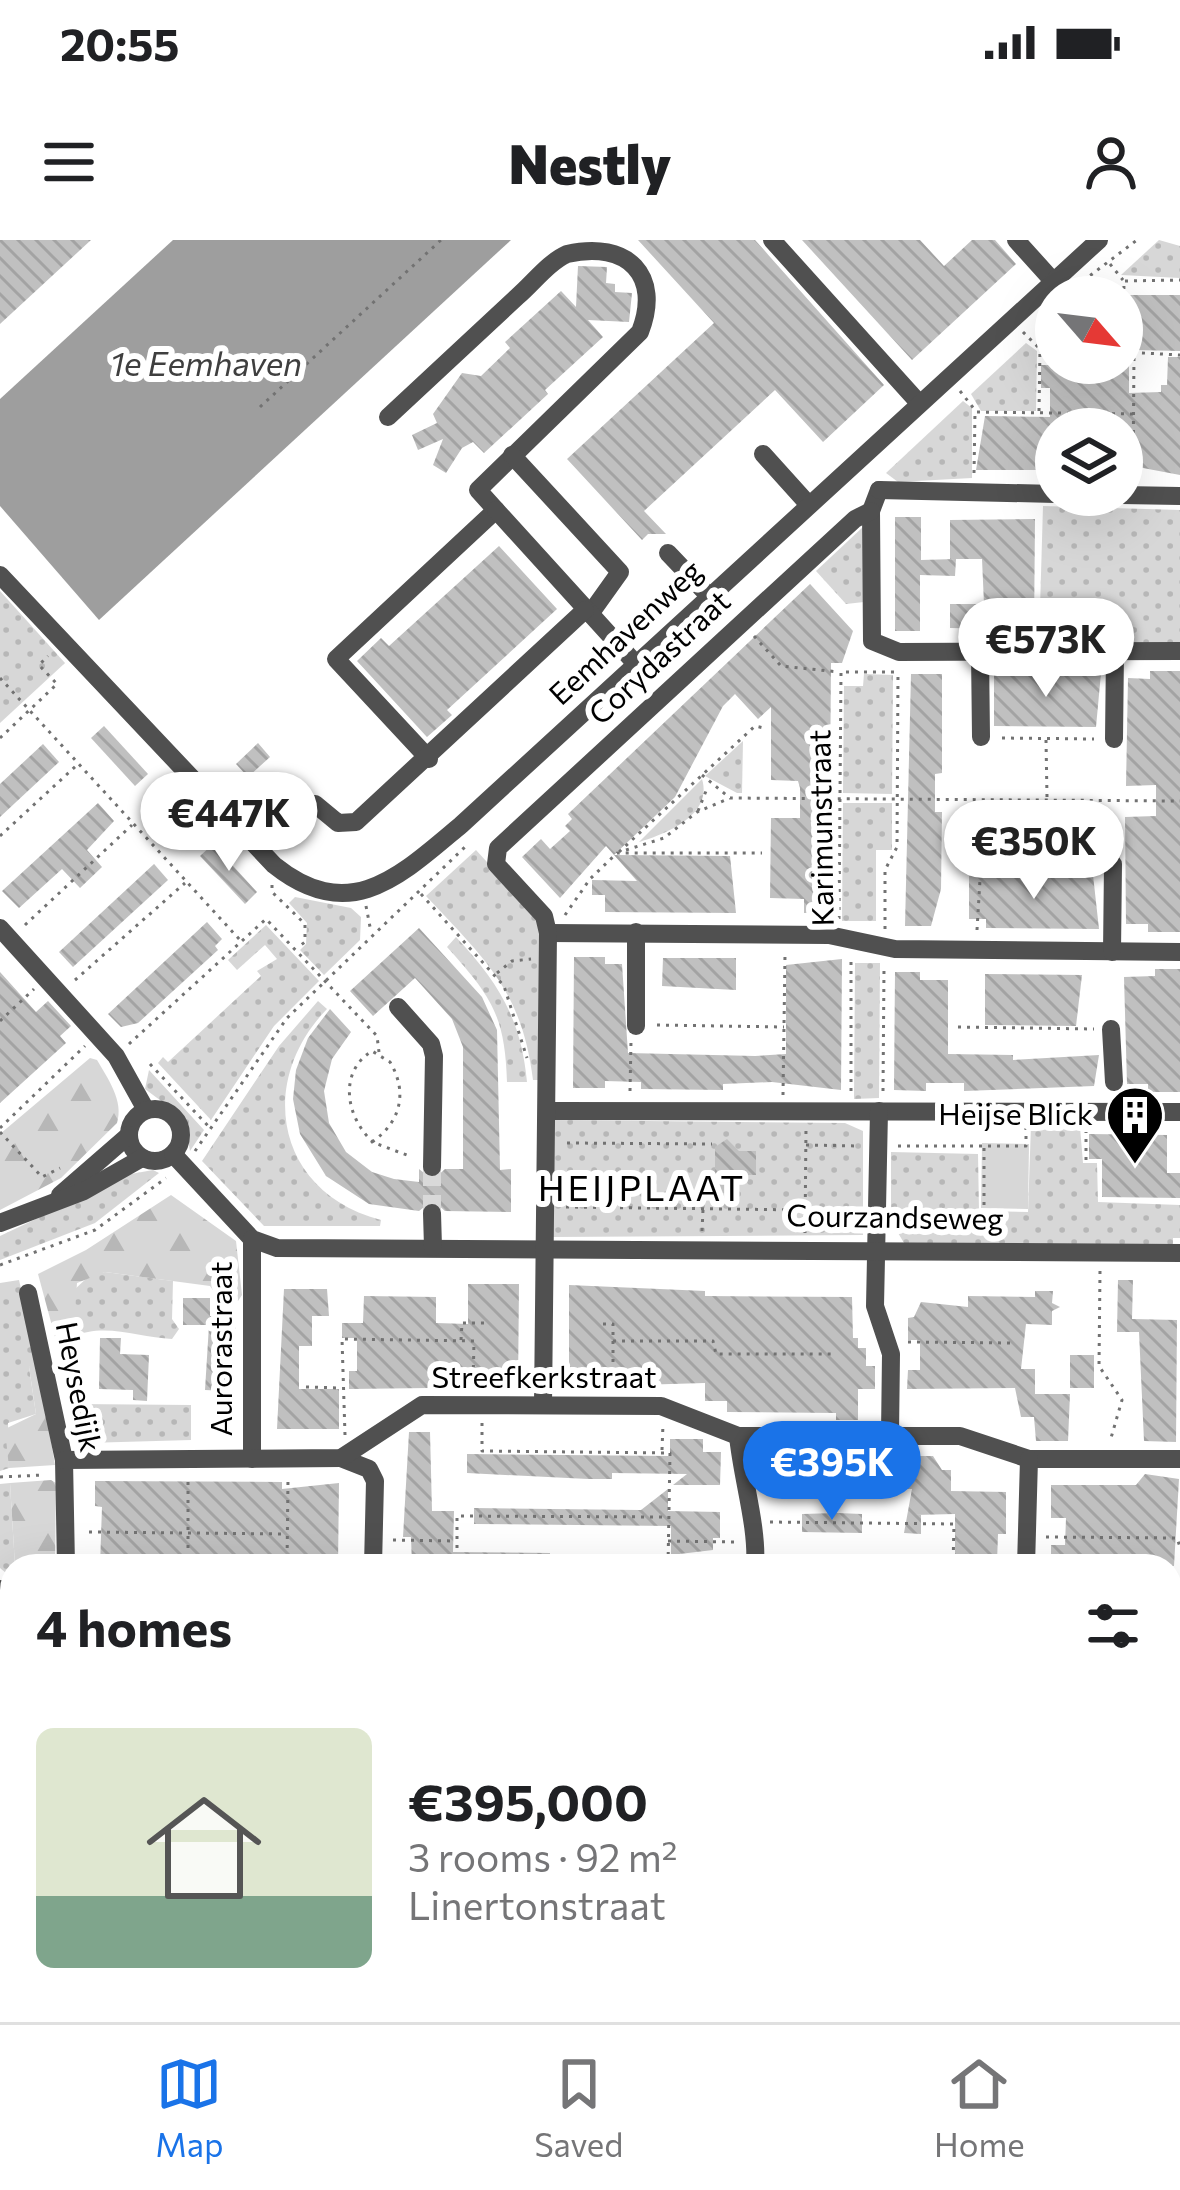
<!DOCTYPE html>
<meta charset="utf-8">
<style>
:root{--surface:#fff;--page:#f6f6f6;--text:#202124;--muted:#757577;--line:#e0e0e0;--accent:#1a73e8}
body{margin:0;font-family:Commissioner,sans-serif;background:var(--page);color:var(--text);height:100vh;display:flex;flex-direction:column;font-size:45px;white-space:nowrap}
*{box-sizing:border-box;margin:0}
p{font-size:39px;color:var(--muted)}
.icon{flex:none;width:66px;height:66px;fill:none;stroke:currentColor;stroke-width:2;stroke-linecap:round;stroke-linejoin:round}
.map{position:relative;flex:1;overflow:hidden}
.drawer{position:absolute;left:0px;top:1314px;width:1182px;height:468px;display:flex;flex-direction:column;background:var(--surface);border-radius:36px 36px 0 0;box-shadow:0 12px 48px #0002}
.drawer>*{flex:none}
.needle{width:78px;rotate:118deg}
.buttons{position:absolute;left:1035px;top:36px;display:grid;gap:24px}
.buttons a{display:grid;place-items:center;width:108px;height:108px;border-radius:50%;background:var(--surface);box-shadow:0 12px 48px #0002;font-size:60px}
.price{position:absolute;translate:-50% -102px;padding:0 27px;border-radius:42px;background:#fff;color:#222;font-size:39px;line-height:78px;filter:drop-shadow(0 3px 6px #0008)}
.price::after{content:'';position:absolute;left:50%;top:72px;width:36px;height:27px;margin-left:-18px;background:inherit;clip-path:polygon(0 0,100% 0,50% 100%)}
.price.on{background:var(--accent);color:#fff}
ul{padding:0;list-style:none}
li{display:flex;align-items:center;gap:36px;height:300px;padding:0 36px}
li span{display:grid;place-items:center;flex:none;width:336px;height:240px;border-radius:18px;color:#555}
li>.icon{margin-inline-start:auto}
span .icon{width:144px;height:144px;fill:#fffc;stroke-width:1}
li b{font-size:51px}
h2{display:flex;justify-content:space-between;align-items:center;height:144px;padding:0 36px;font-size:51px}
.status{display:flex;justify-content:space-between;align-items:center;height:84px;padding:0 60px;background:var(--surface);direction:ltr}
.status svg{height:33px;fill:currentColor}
header{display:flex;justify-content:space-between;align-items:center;height:156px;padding:0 36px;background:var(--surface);font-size:54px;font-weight:800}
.tab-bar{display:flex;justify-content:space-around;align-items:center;height:168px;border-top:3px solid var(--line);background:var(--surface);font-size:33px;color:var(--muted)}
.tab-bar a{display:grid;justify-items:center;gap:6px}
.tab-bar .on{color:var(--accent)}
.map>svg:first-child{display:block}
</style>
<div class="status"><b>20:55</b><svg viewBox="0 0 49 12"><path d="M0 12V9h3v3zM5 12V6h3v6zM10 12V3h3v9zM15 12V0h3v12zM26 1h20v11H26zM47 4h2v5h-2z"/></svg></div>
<header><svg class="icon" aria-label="menu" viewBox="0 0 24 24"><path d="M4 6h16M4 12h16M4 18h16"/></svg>Nestly<svg class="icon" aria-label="person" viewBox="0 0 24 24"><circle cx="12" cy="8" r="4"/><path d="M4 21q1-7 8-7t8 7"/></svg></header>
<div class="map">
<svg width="1180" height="1782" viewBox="0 0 1180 1782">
<defs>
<pattern id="grass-dots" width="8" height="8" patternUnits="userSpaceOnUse" patternTransform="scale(3)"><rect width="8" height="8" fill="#d7d7d7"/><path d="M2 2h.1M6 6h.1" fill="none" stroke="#b7b7b7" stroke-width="1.8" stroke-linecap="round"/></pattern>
<pattern id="forest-firs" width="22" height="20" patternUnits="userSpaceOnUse" patternTransform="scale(3)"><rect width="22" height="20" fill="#d7d7d7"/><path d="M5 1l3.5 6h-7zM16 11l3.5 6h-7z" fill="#b7b7b7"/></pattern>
<pattern id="building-back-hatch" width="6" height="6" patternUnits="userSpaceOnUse" patternTransform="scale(3)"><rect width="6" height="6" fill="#c0c0c0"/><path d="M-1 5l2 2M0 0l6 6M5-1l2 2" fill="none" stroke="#a3a3a3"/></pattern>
</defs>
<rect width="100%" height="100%" fill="#fff"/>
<g fill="url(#grass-dots)">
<polygon points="1159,0 1180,6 1180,38 1121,35"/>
<polygon points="1026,103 1037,111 1036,171 981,171 971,154"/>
<polygon points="963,161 972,168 972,238 898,242 886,233"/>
<polygon points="1043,266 1180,270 1180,403 1039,403"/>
<polygon points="864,286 864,362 846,364 816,331"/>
<polygon points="0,351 65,423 0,483"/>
<polygon points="864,434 893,435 892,554 843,553 844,446 863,446"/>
<polygon points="743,501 742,553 737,553 705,536"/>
<path d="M 702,539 C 713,575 666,594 639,602 Z"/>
<polygon points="843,563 892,563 892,610 876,610 876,681 842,681"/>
<path d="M 476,610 L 539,679 L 540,840 L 533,840 C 522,751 485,719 426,656 Z"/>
<polygon points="295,657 351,668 361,677 360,700 324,735 300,710 306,704 307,683 289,663"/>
<polygon points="266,685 319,741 274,786 211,880 158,823 163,817 168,822 261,736 257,731 277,719 265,705 237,730 228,720"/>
<path d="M 456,697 C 499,743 521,779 527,842 L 507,842 C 505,775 491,756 447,707 Z"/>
<polygon points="855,723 880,723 879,858 854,859"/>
<path d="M 318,761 L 327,769 C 256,842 276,953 381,980 L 380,986 L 264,986 L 202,921 L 279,806 Z"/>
<polygon points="149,830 204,890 190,911 184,878 145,849"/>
<polygon points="554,880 845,883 863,891 863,995 553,997"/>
<polygon points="1075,884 1080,887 1083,923 1097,923 1098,962 1180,965 1180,998 1173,998 1173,1005 904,1003 891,981 891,912 978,914 979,971 1028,972 1031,885"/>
<polygon points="153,930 159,933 95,983 0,1020 0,996 131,934"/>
<path d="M 105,1032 L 173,1041 L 172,1079 L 179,1089 L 172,1099 C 140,1098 104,1082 73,1097 L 73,1051 L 90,1035 Z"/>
<polygon points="19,1040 38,1122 29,1127 36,1174 8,1183 9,1228 0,1231 0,1043"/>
<polygon points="76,1164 191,1165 191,1200 86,1203 80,1200"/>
<polygon points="10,1243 15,1326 12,1338 0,1328 0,1244"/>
</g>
<g fill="url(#forest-firs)">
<path d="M 90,818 L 97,820 C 108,839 124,861 117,883 L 61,938 L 0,970 L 0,894 Z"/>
<polygon points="171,955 236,1001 242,1055 238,1061 220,1060 210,1046 105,1032 77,1043 73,1097 55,1097 38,1034 86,1010"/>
<polygon points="33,1121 38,1122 55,1225 9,1228 5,1189 36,1174 29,1127"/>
<polygon points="51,1240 56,1243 55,1326 15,1326 10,1243"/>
</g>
<polygon fill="#d7d7d7" points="982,903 1029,904 1028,969 981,968"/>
<polygon fill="#9e9e9e" points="173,0 511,0 99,380 0,266 0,159"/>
<g fill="url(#building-back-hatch)">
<polygon points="0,0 91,0 0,84"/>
<polygon points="638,0 755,0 884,145 823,202 775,150 644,271 666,294 648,294 642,300 567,219 714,83"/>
<polygon points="802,0 920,0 944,26 972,0 995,0 1016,24 912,120"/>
<polygon points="578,26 607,27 606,43 615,44 615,52 632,53 629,82 588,80 603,97 545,150 548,154 484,213 473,202 462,208 446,233 433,225 443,199 418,210 412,195 437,183 433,174 462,133 481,136 510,108 505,102 561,51 576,67"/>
<polygon points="1127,55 1180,55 1180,111 1135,110 1135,78 1127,78"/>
<polygon points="1168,117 1180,117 1180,235 1122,224 1122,185 1056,185 1056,230 976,230 985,176 1050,177 1050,148 1041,148 1041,125 1129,125 1129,153 1161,152 1161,145 1167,145"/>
<polygon points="895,277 921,277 921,320 956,319 955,336 920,335 920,391 895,391"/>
<polygon points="1035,279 1034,390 950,388 950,364 984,364 982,319 950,319 950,280"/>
<polygon points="499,306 557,369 447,470 452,475 427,497 357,421 381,398 389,406"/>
<polygon points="810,344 853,391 842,423 831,423 829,673 804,673 804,659 770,658 771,578 800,578 800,548 798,541 771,540 771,467 758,479 735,454 723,466 675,557 614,615 606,606 560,658 522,617 541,599 550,609 570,591 565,586 572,579 568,574"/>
<polygon points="1150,431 1180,431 1180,692 1148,692 1148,684 1126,684 1125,577 1156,576 1156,545 1126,546 1128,438 1150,439"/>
<polygon points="994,433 1101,433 1096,487 994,486"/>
<polygon points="911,434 942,434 942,533 935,534 935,572 942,572 941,649 931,686 905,686"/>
<polygon points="104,486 148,534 135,546 91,498"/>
<polygon points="258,503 270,517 248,537 236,524"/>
<polygon points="43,504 59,522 0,577 0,544"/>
<polygon points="98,563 114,581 87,610 102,627 80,648 62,629 19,668 2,651"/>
<polygon points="213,604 257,652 245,664 200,616"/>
<polygon points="614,615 730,616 736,673 605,672 605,655 592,655 592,640 637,641"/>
<polygon points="154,624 168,640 73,727 59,712"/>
<polygon points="1093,635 1099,689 986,688 986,679 969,679 969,636"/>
<polygon points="207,682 222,699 215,706 218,710 138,783 121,787 108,774"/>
<polygon points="419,688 482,757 497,790 500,930 511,929 511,972 445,971 433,960 419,971 369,964 326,936 300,894 293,859 296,830 308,798 330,769 351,792 332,819 324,851 329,883 346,912 372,932 394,939 419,942 419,929 433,940 445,929 463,929 463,807 452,779 415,738 373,776 350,751"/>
<polygon points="574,717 605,717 605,724 622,724 628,813 755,816 786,814 786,725 842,719 841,850 772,842 723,844 723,850 641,849 641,842 605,841 605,848 573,848"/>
<polygon points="663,718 736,718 736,750 662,746"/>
<polygon points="1155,729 1180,729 1180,852 1148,852 1148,844 1127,844 1124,737 1155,736"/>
<polygon points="0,732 36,772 48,761 71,786 60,796 66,803 0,863"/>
<polygon points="895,732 920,732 920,740 948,740 948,814 1013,815 1013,820 1099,815 1094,846 964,851 964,843 926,843 926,851 894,850"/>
<polygon points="985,734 1082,735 1076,786 985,785"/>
<polygon points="1089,894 1167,895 1167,933 1180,933 1180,958 1102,957 1102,919 1089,919"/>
<polygon points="727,899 739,911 756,911 756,935 736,935 736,953 715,953 715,907"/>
<polygon points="1118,1040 1133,1040 1132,1079 1177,1080 1176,1202 1144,1201 1139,1092 1117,1092"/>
<polygon points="468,1044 519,1044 518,1147 349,1149 349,1131 357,1131 357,1098 342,1098 342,1083 363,1083 364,1056 436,1057 436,1083 468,1084"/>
<polygon points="569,1045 705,1051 705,1056 852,1057 853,1098 858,1098 858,1108 866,1108 866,1126 875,1126 875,1149 858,1149 858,1180 836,1180 836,1173 727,1172 727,1161 705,1161 705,1143 569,1147"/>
<polygon points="284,1049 327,1049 329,1076 312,1076 312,1106 299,1106 299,1149 339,1149 339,1189 277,1189"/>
<polygon points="1035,1051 1053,1051 1052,1063 1060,1067 1052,1071 1052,1085 1026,1084 1021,1129 1035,1129 1035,1154 1070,1154 1068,1201 1036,1201 1034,1177 1021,1177 1015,1148 907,1149 908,1130 920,1130 920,1100 908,1100 908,1078 914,1077 921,1062 968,1067 968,1056 1035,1057"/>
<polygon points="183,1058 210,1058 210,1076 236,1076 236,1109 227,1109 226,1151 205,1150 209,1085 183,1085"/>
<polygon points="100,1098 121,1098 120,1114 149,1115 147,1161 133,1160 133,1150 99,1149"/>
<rect x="1070" y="1115" width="24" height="33"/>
<polygon points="409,1192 430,1192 432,1271 454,1271 453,1312 550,1313 550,1326 412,1326 411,1297 403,1297"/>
<polygon points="670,1199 703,1199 703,1212 721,1212 720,1245 673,1245 687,1234 612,1233 612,1239 588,1239 467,1233 467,1214 670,1216"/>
<polygon points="866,1216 933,1216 942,1230 951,1230 951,1251 1006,1252 1006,1294 998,1294 997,1322 955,1326 955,1274 915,1275 921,1275 921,1294 904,1293 912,1249 765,1245 755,1218"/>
<polygon points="1145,1234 1179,1239 1174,1326 1051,1326 1051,1305 1065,1305 1066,1278 1051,1278 1051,1245 1136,1245"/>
<polygon points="95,1241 282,1242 282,1249 339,1243 338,1326 100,1326 102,1267 95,1266"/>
<polygon points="668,1249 668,1271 720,1272 720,1298 713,1298 713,1310 671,1315 671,1286 474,1284 474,1268 641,1270"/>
<polygon points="837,1273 862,1274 862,1293 802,1292 802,1274"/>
</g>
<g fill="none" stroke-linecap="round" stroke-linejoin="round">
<polyline stroke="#d9d9d9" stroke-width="18" stroke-dasharray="18 9" stroke-linecap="butt" points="432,973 432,927"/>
<g stroke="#727272" stroke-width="3" stroke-dasharray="3 6" stroke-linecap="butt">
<polyline points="1110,24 1123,40"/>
<polyline points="1083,41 1137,0"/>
<polyline points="1023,92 1040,109 1056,110"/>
<polyline points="1123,112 1124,41 1180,40"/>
<polyline points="1124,112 1180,115"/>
<polyline points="960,151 975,170"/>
<polyline points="260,167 441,0"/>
<polyline points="1039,171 1040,109"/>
<polyline points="1068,189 1068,175"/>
<polyline points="974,233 975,172 1134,174"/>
<polyline points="1133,238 1134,114"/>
<polyline points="754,396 781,426 839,432"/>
<polyline points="0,438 240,700"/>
<polyline points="0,498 57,444 39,425 48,416"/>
<polyline points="1002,498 1094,499"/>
<polyline points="1046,500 1047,557"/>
<polyline points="702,535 730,558 1180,561"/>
<polyline points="698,571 708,546"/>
<polyline points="0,596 77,525"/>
<polyline points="626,610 664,598 697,572 728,559"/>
<polyline points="619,612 755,486 764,488"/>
<polyline points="272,645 272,652 305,684 305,702 297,708"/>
<polyline points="421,654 504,746 527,818"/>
<polyline points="366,666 371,692"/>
<polyline points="565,675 590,639 617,613 762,613"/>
<polyline points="839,679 841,432 898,432"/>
<polyline points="25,685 132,585"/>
<polyline points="885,689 885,630 897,607 898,431"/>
<polyline points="977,690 981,623 1096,624"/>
<polyline points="497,733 512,721 531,719"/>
<polyline points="75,740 185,643"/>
<polyline points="0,781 34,749"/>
<polyline points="657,785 784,787"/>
<polyline points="958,787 1094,789"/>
<polyline points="129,804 266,679 377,796 379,812"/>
<polyline points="150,824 210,888"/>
<polyline points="630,851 631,801"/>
<polyline points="851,851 851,717"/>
<polyline points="883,851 884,729"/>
<polyline points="783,855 785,715"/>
<polyline points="0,888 85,806"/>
<polyline points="0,892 42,937 60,928"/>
<path d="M 372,902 C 401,882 408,852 390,822 L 372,811 C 338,832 346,877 372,901 L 372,902 L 412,917"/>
<polyline points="567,903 712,904"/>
<polyline points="806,905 858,906"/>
<polyline points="898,906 1026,906 1026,888"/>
<polyline points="984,908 984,994"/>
<polyline points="195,911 287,778 466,606"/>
<polyline points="1086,920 1086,892"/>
<polyline points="566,967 805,970"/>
<polyline points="702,991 703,970"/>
<polyline points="805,993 806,888"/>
<polyline points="0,1025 95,990 166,938"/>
<polyline points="1100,1031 1099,1126 1122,1160 1111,1198"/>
<polyline points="603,1084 613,1084 613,1145"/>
<polyline points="461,1100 462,1083 484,1083"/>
<polyline points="613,1101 713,1101 716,1114 835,1114"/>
<polyline points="908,1102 1014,1103"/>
<polyline points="306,1147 340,1148"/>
<polyline points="482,1183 482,1211 670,1213 668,1326"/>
<polyline points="345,1195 342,1099 474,1101 473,1145"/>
<polyline points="662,1210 663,1184"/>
<polyline points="0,1237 44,1235"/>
<polyline points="770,1282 954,1284 953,1326"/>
<polyline points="89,1292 287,1294"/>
<polyline points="1046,1297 1177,1298 1180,1307"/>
<polyline points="393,1300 455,1301"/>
<polyline points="668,1301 736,1302"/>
<polyline points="188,1326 188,1239"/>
<polyline points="287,1326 288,1239"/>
<polyline points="457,1326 457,1276 667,1277"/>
<polyline points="1170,1396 1180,1396"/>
</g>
<g stroke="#505050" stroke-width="18">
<polyline points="772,0 919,163"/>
<polyline points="1016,0 1053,41"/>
<path d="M 388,177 C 431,137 475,96 518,56 C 533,43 549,22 567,14 C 628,0 662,36 640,92 L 478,250 L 496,270 L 336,419 L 429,519"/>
<polyline points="763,214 809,265"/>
<polyline points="512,215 620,332 590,374"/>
<polyline points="879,250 871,271 872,401 899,412 1180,411"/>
<polyline points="879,250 1056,254"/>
<polyline points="1122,255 1180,256"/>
<polyline points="496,270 636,424"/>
<polyline points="668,313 710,357"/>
<path d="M 0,335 L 274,625 C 350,686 400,636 461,585 L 1099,0"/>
<polyline points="980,412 981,497"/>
<polyline points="1114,499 1115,411"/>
<polyline points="315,564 338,583 356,582 585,370"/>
<polyline points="0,688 116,816 146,870"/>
<polyline points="548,693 829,695 895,709 1180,712"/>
<polyline points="1112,712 1113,624"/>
<polyline points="398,767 431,804 434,816 432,927"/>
<polyline points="636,786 636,692"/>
<polyline points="1111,789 1114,842"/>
<circle cx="155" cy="895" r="26"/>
<polyline points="548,871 1180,872"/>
<polyline points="879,871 875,1066 891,1114 890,1194"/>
<polyline points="173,914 252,999 277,1008 1180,1013"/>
<polyline points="60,955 129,895"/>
<polyline points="432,973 433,1007"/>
<polyline points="0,983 84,951 142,918"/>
<polyline points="252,999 252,1219"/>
<polyline points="28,1053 64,1220 66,1326"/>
<polyline points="543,1165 548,693 544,676 496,624 498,608 855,279 871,271"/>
<path d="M 738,1196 C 742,1238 758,1287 755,1326"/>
<polyline points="341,1218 369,1229 375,1241 373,1326"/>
<polyline points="64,1220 341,1218 422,1165 661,1166 738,1196 960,1196 1029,1219 1180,1219"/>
<polyline points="1026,1326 1029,1219"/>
<polyline points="0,1349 12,1360"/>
<polyline points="1170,1372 1180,1372"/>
<polyline points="0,1438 12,1445"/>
<polyline points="0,1477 12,1482"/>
<polyline points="1170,1523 1180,1523"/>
<polyline points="1170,1625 1180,1626"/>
<polyline points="0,1670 8,1696"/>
<polyline points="278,1770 278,1782"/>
<polyline points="306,1770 307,1782"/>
<polyline points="769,1770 769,1782"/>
<polyline points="794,1770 795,1782"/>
</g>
<defs>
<g id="rail">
<polyline points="0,1399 12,1403"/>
<polyline points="1170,1451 1180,1451"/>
</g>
</defs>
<use href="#rail" stroke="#000" stroke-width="10"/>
<use href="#rail" stroke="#fff" stroke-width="6" stroke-dasharray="18" stroke-linecap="butt"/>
</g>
<defs>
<symbol id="building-pin" viewBox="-11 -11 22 30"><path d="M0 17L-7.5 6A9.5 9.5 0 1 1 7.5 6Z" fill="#000" stroke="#fff"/><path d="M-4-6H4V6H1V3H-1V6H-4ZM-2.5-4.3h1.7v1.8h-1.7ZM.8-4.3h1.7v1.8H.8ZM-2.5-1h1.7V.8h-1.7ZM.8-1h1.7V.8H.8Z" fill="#fff"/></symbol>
</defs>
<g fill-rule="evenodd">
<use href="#building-pin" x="1102" y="842" width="66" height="90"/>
</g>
<g text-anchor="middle" stroke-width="12" stroke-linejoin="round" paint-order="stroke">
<g font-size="30" fill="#000" stroke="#fff">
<text transform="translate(626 393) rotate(-43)" y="10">Eemhavenweg</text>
<text transform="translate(660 418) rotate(-43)" y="10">Corydastraat</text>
<text transform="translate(822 588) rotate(-91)" y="10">Karimunstraat</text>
<text transform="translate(895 978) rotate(1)" y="10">Courzandseweg</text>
<text transform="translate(222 1109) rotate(-90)" y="10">Aurorastraat</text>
<text x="544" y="1148">Streefkerkstraat</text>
<text transform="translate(78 1147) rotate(79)" y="10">Heysedijk</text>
</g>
<g font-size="30" fill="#000" stroke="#fff" text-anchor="end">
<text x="1093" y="885">Heijse Blick</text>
</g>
<g font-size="33" font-style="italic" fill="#3f3f3f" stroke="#fff">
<text x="206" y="136">1e Eemhaven</text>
</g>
<g font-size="36" letter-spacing="3" fill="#000" stroke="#fff">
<text x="642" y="961">HEIJPLAAT</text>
</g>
</g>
</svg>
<div class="buttons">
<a><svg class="needle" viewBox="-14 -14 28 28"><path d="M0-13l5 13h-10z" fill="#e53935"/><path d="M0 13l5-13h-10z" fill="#757577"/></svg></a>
<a><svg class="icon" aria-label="layers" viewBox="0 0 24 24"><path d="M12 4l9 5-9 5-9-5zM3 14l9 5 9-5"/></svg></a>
</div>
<b class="price" style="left:1046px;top:460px">€573K</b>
<b class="price" style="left:229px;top:634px">€447K</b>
<b class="price" style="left:1034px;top:662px">€350K</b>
<b class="price on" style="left:832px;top:1283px">€395K</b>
<section class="drawer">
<h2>4 homes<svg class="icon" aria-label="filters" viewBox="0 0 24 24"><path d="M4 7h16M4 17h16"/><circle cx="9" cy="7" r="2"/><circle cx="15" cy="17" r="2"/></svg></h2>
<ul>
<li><span style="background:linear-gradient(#dfe7d0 70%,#7fa58c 0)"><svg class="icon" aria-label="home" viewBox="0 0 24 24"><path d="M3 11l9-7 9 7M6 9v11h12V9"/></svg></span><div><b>€395,000</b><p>3 rooms · 92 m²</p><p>Linertonstraat</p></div></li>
</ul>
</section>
</div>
<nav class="tab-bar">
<a class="on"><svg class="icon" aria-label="map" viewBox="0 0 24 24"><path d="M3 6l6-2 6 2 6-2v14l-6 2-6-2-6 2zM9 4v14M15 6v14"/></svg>Map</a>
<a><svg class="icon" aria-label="saved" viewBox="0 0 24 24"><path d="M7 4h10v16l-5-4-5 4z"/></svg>Saved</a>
<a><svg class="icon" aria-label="home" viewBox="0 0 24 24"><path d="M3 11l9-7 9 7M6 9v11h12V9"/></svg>Home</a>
</nav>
